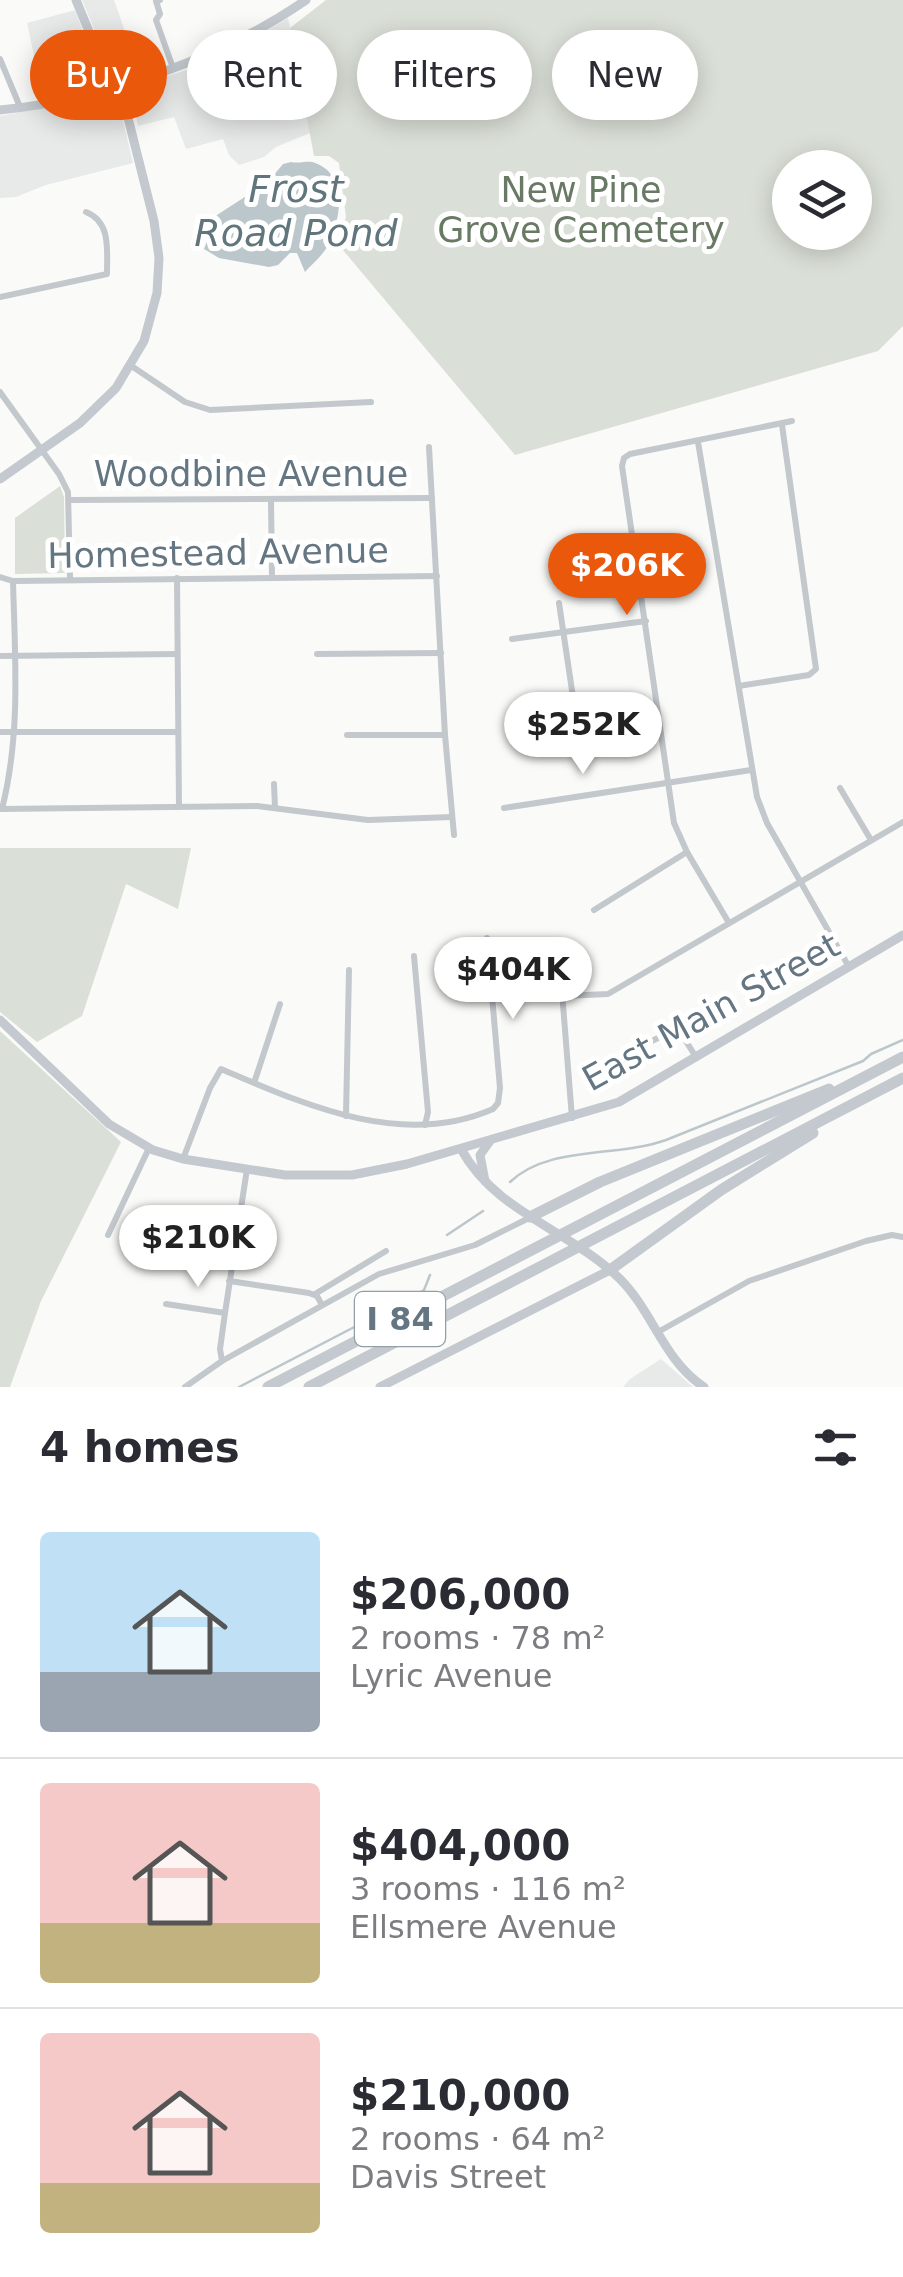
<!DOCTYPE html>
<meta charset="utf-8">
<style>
:root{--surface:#fff;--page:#f2f2f3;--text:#2b2b33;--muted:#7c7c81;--line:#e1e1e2;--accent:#ea580c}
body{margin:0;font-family:"DejaVu Sans",sans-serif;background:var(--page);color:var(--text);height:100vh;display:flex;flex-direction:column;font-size:38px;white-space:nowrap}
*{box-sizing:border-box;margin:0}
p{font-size:32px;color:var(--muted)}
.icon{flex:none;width:55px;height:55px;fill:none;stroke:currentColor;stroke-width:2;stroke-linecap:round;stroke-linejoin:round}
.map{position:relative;height:1387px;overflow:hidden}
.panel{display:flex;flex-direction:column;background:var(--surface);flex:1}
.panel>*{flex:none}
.top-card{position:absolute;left:30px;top:30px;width:845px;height:90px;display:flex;gap:20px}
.fabs{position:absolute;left:772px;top:150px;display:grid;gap:20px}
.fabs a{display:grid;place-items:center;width:100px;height:100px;border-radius:50%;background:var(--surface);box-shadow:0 5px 25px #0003;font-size:50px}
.price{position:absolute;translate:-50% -85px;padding:0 22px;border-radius:35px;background:#fff;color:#222;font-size:32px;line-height:65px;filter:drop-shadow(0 2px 5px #0008)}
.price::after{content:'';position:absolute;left:50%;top:60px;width:30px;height:22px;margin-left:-15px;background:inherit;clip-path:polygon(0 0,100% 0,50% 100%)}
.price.active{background:var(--accent);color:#fff}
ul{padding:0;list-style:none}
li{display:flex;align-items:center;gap:30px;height:250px;padding:0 40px}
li+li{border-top:2px solid var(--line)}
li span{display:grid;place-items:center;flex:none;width:280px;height:200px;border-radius:10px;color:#555}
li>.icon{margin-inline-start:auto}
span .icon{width:120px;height:120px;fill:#fffc;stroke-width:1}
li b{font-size:42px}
h2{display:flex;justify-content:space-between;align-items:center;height:120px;padding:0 40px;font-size:42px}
.tag{padding:0 35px;border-radius:45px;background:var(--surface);box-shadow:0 5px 25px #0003;font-size:35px;line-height:90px}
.tag.active{background:var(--accent);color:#fff}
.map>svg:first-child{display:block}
</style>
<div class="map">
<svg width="903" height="1387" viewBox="0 0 903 1387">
<rect width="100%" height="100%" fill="#fafaf8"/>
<g fill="#e8e9e9">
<polygon points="82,0 114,0 139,71 118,78 114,76"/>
<polygon points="75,10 101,81 43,97 27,23"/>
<polygon points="288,18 310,133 276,147 264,157 239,165 229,155 223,139 186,149 174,117 138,126 133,99 145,83 190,69 248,42"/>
<polygon points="101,96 114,98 119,104 133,163 46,185 16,197 0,198 0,116"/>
<polygon points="661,1359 693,1387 623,1387 630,1379"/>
</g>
<g fill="#dadfd7" fill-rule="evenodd">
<path d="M 326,0 L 903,0 L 903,326 L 878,351 L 515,455 L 337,243 L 346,217 L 339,163 L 329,156 L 314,156 L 290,28 ZM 790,168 L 855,168 L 855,232 L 790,232 Z"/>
<polygon points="60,486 64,497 65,573 15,574 15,518"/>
<polygon points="0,848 191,848 178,909 126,884 82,1016 37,1042 0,1012"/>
<polygon points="0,1031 121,1142 41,1301 10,1387 0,1387"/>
</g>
<g fill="#bbc7cb">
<polygon points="437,42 441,42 451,66 439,92 429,96 420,56"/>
<path d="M 291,162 C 299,164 308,160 315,163 C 349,175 341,220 327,247 C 322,256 312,264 305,272 L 297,253 L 290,253 L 278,265 L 269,267 L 219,258 L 204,249 L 217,215 L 268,182 L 283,164 Z"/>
</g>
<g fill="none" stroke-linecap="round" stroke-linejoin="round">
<g stroke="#bbc7cb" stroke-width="2.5">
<path d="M 510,1182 C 549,1145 615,1158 666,1140 L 863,1061 L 871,1054 L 903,1040"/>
<polyline points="447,1235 483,1211"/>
<polyline points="239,1387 414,1296 424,1290 430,1275"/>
</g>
<g stroke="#c3c8cc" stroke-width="6">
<polyline points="160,0 156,1 160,14 156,20 173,68"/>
<polyline points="0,59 20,107"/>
<path d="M 0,297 L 107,274 C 107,249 111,222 86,212"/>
<polyline points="130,365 185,402 210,410 371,402"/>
<polyline points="0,392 59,474 68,492 70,579"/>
<polyline points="698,442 757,797 767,823 849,967"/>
<polyline points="429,447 445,735 454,835"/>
<polyline points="70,500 432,498"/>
<polyline points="271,501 272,576"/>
<polyline points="0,577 13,581 437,576"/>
<polyline points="177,578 179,807"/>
<polyline points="559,603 581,751"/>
<polyline points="512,639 646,621"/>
<polyline points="317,654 441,653"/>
<polyline points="0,656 177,654"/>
<polyline points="739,686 809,675 816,669 782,425"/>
<polyline points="0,732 178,732"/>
<polyline points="347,735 445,735"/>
<polyline points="274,784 275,807"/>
<polyline points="840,788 871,840"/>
<polyline points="504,808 751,770"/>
<polyline points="0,809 257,806 368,820 452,817"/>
<path d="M 2,809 C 21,734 15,657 13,581"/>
<polyline points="594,910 687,852"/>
<polyline points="729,923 687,852 674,823 622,466 624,458 630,454 792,421"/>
<polyline points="559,954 572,1118"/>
<polyline points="414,956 428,1112 425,1125"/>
<polyline points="563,996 608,994 903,822"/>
<polyline points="639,1047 675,1030 680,1032 696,1057"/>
<polyline points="254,1083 280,1004"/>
<polyline points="346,1116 349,970"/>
<path d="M 183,1159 L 210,1088 L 221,1069 C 306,1105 402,1149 493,1109 L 498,1103 L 500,1088 L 487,938"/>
<polyline points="108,1235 149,1148"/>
<polyline points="164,1238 234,1248"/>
<polyline points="229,1281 309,1293 317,1296 322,1305"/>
<polyline points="315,1294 386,1251"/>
<polyline points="166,1304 225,1313"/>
<polyline points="658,1332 749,1281 866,1241 892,1235 903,1237"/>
<polyline points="222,1361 220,1349 225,1313 247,1169"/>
<polyline points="185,1387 222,1361 379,1274 475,1245 529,1218"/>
</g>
<g stroke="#c3c9ce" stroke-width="9">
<path d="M 0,110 C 102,100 221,59 306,0"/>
<polyline points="0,479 80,423 116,388 144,341 157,293 159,258 154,221 123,98 107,75 76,0"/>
<polyline points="0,1020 109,1124 153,1150 183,1159 285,1175 352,1175 407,1164 619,1102 903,935"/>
<path d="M 461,1149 C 496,1213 570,1230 620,1279 C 653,1312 664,1361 704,1387"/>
<polyline points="485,1181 480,1155 490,1141"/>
<polyline points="380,1387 610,1270"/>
</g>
<g stroke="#c3c9ce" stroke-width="11">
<polyline points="530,1217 600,1182 829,1089"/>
<polyline points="610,1270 721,1190 813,1133"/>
<polyline points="268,1387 903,1057"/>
<polyline points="309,1387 903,1078"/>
</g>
</g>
<g text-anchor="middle" stroke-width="10" stroke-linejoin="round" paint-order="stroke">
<rect fill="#fff" stroke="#939fa8" stroke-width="2.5" x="355" y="1292" width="90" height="54" rx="8"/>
<g font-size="32" font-weight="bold" fill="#657683">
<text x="400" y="1330">I 84</text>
</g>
<g font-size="35" fill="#687a64" stroke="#fff">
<text x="581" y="202">New Pine<tspan x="581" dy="40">Grove Cemetery</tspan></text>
</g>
<g font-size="35" fill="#657683" stroke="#fff">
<text x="251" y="486">Woodbine Avenue</text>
<text transform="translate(218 553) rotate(-1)" y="12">Homestead Avenue</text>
<text transform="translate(711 1012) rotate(-29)" y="12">East Main Street</text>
</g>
<g font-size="38" font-style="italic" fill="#60757c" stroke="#fff">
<text x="296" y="202">Frost<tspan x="296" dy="44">Road Pond</tspan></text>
</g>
</g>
</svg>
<div class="fabs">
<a><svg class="icon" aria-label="layers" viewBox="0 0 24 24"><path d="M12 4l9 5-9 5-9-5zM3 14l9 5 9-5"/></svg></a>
</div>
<b class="price active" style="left:627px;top:618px">$206K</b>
<b class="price" style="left:583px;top:777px">$252K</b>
<b class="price" style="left:513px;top:1022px">$404K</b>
<b class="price" style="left:198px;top:1290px">$210K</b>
<div class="top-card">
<a class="tag active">Buy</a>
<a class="tag">Rent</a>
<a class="tag">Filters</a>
<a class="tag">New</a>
</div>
</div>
<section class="panel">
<h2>4 homes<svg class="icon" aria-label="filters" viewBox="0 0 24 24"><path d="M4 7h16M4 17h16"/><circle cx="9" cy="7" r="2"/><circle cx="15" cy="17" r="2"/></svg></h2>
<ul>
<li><span style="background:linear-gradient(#bfe0f5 70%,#9aa5b1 0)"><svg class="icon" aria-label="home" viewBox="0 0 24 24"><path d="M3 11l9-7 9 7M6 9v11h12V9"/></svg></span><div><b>$206,000</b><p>2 rooms · 78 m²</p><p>Lyric Avenue</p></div></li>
<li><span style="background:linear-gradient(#f6c9c9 70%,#c2b280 0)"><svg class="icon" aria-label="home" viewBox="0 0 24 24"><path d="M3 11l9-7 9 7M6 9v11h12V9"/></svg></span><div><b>$404,000</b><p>3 rooms · 116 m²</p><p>Ellsmere Avenue</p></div></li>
<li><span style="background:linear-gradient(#f6c9c9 75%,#c2b280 0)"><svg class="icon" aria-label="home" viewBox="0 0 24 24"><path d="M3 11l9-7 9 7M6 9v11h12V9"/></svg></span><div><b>$210,000</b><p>2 rooms · 64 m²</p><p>Davis Street</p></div></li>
</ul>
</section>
